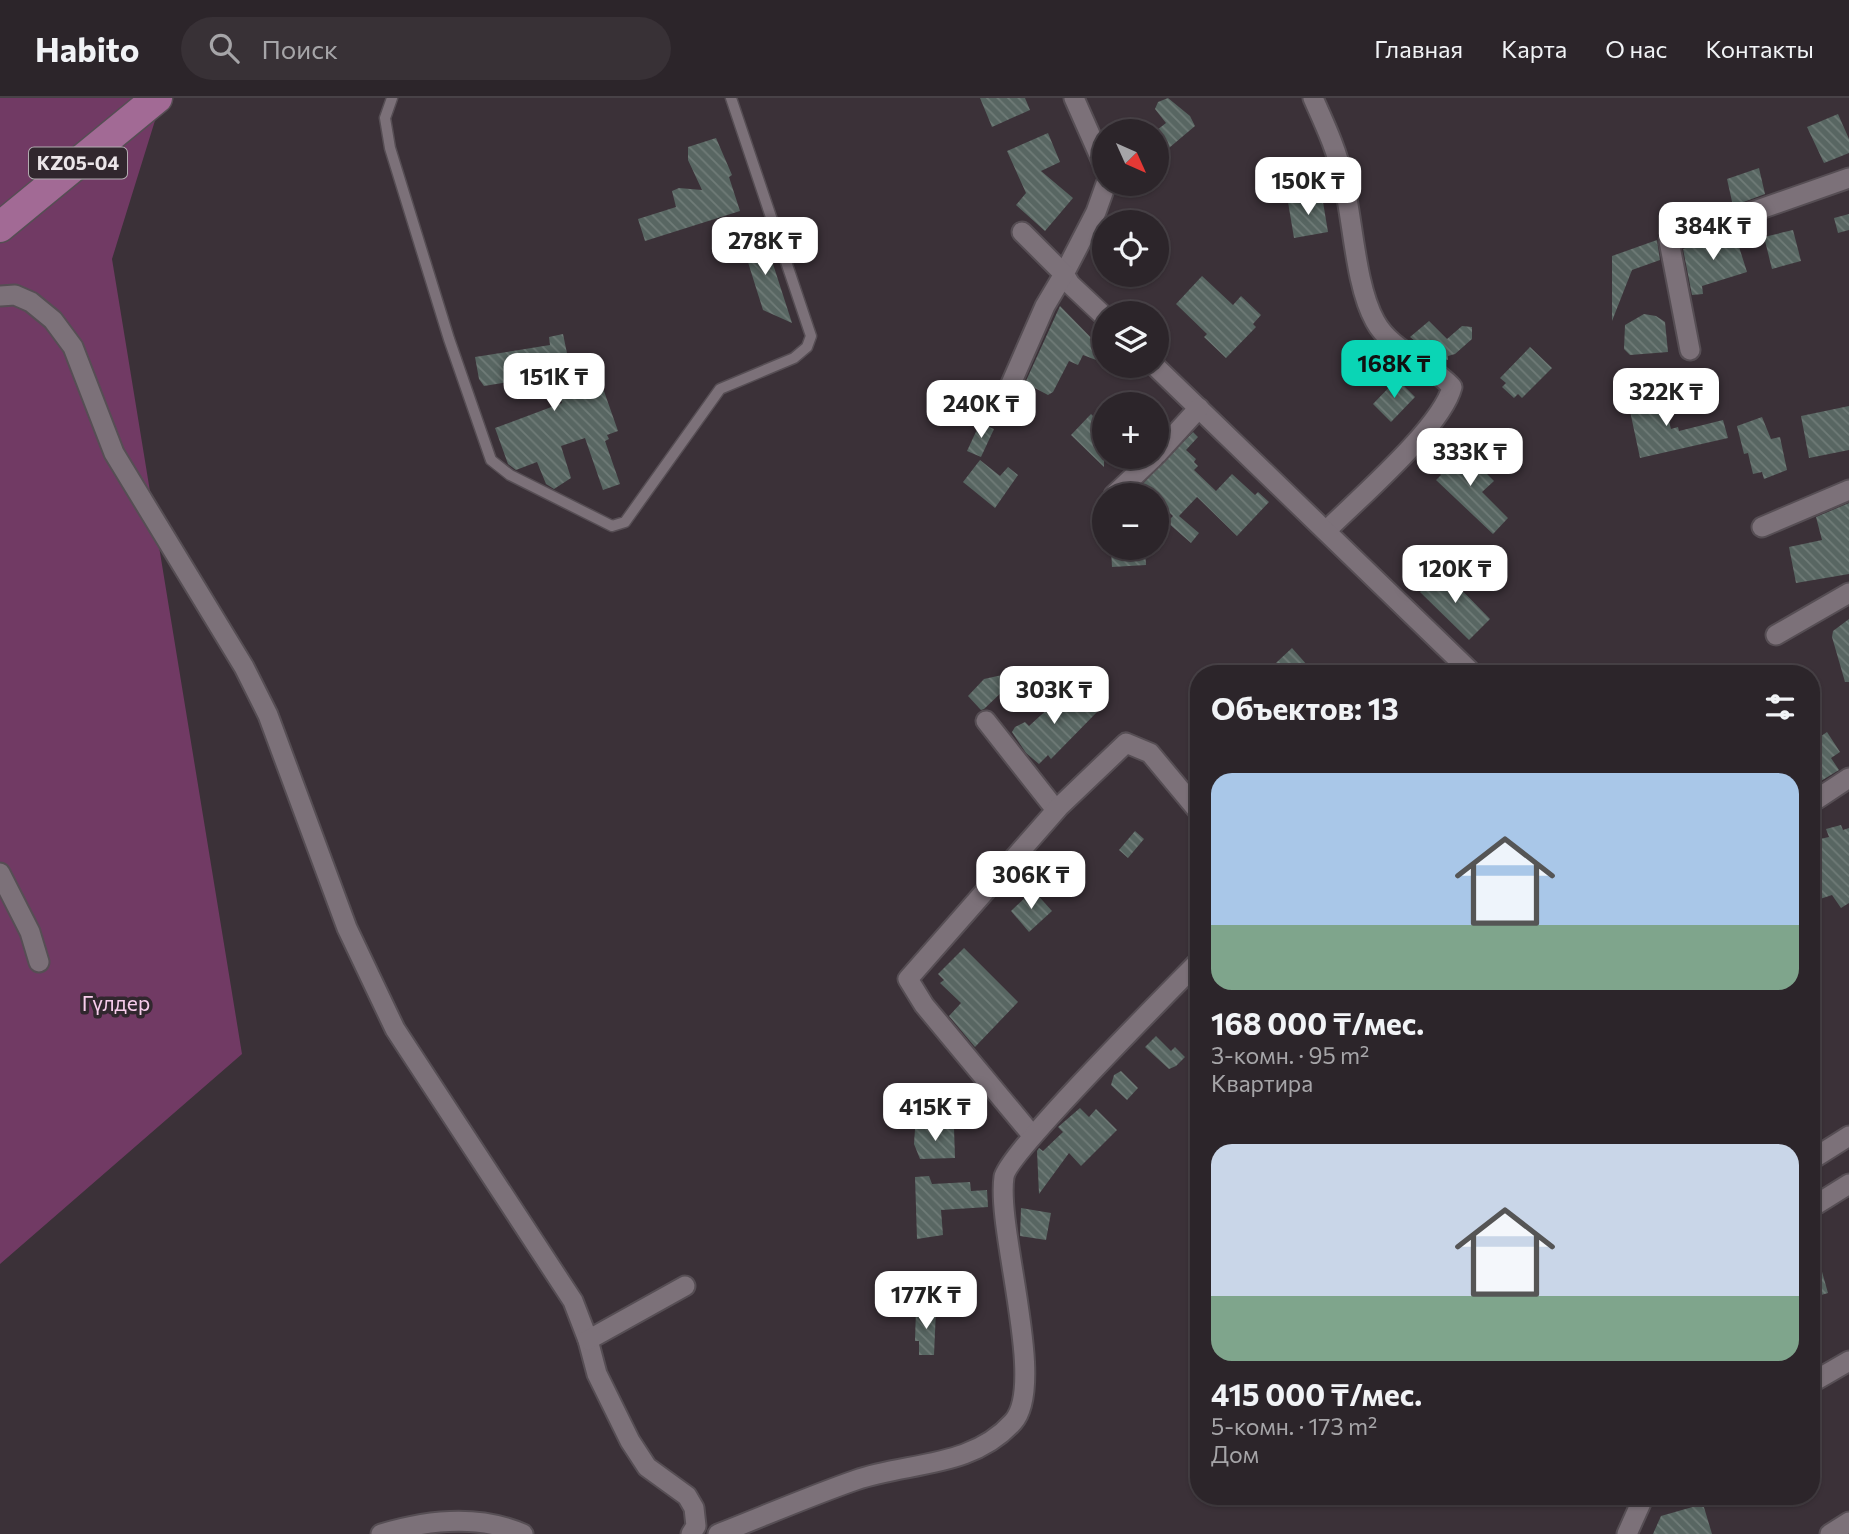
<!DOCTYPE html>
<html lang="ru">
<meta charset="utf-8">
<style>
:root{--surface:#2c252a;--page:#383136;--text:#f1f3f6;--muted:#a6a5a8;--line:#484247;--accent:#0ad5b5}
body{margin:0;font-family:Commissioner,sans-serif;background:var(--page);color:var(--text);height:100vh;display:flex;flex-direction:column;font-size:26px;white-space:nowrap}
*{box-sizing:border-box;margin:0}
p{font-size:23px;color:var(--muted)}
.icon{flex:none;width:38px;height:38px;fill:none;stroke:currentColor;stroke-width:2;stroke-linecap:round;stroke-linejoin:round}
.map{position:relative;flex:1;overflow:hidden}
.sheet{position:absolute;left:1190px;top:567px;width:630px;height:840px;display:flex;flex-direction:column;background:var(--surface);border-radius:28px;box-shadow:0 2px 5px #0004,0 0 0 2px var(--line)}
.sheet>*{flex:none}
.needle{width:46px;rotate:135deg}
.buttons{position:absolute;left:1092px;top:21px;display:grid;gap:14px}
.buttons a{display:grid;place-items:center;width:77px;height:77px;border-radius:50%;background:var(--surface);box-shadow:0 2px 5px #0004,0 0 0 2px var(--line);font-size:35px}
.price{position:absolute;translate:-50% -60px;padding:0 16px;border-radius:14px;background:#fff;color:#222;font-size:23px;line-height:46px;filter:drop-shadow(0 2px 4px #0008)}
.price::after{content:'';position:absolute;left:50%;top:42px;width:21px;height:16px;margin-left:-10px;background:inherit;clip-path:polygon(0 0,100% 0,50% 100%)}
.price.selected{background:var(--accent);color:#111}
ul{padding:0;list-style:none}
li{display:grid;align-content:center;gap:14px;height:371px;padding:0 21px}
li span{display:grid;place-items:center;height:217px;border-radius:21px;color:#555}
li>.icon{margin-inline-start:auto}
span .icon{width:126px;height:126px;fill:#fffc;stroke-width:1}
li b{font-size:30px}
h2{display:flex;justify-content:space-between;align-items:center;height:84px;padding:0 21px;font-size:30px}
header{display:flex;align-items:center;gap:42px;box-sizing:border-box;height:98px;padding:0 35px;background:var(--surface);border-bottom:2px solid var(--line)}
header strong{font-size:33px}
nav{display:flex;gap:38px;margin-inline-start:auto;font-size:24px}
.search{width:490px;height:63px;background:var(--page);display:flex;align-items:center;gap:18px;box-sizing:border-box;padding:0 24px;border-radius:38px;color:var(--muted);font-size:26px}
.map>svg:first-child{display:block}
</style>
<header>
<strong>Habito</strong>
<div class="search"><svg class="icon" aria-label="search" viewBox="0 0 24 24"><circle cx="10" cy="10" r="6"/><path d="M15 15l6 6"/></svg>Поиск</div>
<nav><a>Главная</a><a>Карта</a><a>О нас</a><a>Контакты</a></nav>
</header>
<div class="map">
<svg width="1849" height="1436" viewBox="0 0 1849 1436">
<defs>
<pattern id="building-back-hatch" width="6" height="6" patternUnits="userSpaceOnUse" patternTransform="scale(1.75)"><rect width="6" height="6" fill="#586662"/><path d="M-1 5l2 2M0 0l6 6M5-1l2 2" fill="none" stroke="#707c78"/></pattern>
</defs>
<rect width="100%" height="100%" fill="#3b3138"/>
<polygon fill="#713a64" points="0,0 162,0 112,161 242,956 0,1166"/>
<g fill="url(#building-back-hatch)">
<polygon points="980,0 1025,0 1030,12 992,29"/>
<polygon points="1168,0 1190,18 1195,28 1163,55 1157,48 1157,32 1166,25 1155,11 1158,4"/>
<polygon points="1838,16 1849,41 1849,55 1824,65 1807,29"/>
<polygon points="1048,35 1060,64 1041,73 1073,100 1045,133 1016,107 1026,95 1007,53"/>
<polygon points="716,40 732,77 729,79 740,113 645,143 638,121 676,109 672,93 679,90 702,92 688,62 688,49"/>
<polygon points="1759,70 1765,96 1733,108 1727,81"/>
<polygon points="1322,98 1328,134 1294,140 1288,104"/>
<polygon points="1849,116 1849,132 1838,135 1834,120"/>
<polygon points="1793,132 1801,163 1772,171 1764,139"/>
<polygon points="1734,133 1747,174 1702,188 1703,196 1692,197 1683,151"/>
<polygon points="763,135 792,225 763,212 741,142"/>
<polygon points="1657,142 1660,162 1632,172 1612,223 1612,158"/>
<polygon points="1202,178 1233,207 1241,198 1261,217 1253,226 1256,229 1226,260 1204,239 1207,236 1176,206"/>
<polygon points="1060,208 1104,253 1104,265 1083,257 1078,267 1069,263 1053,294 1048,297 1025,285"/>
<polygon points="1644,216 1656,218 1665,224 1668,254 1630,257 1624,251 1625,227"/>
<polygon points="1429,223 1447,241 1462,228 1472,229 1472,241 1455,256 1448,258 1448,262 1436,260 1410,239"/>
<polygon points="563,236 568,260 578,258 582,281 598,276 618,333 607,337 609,341 605,343 620,386 603,392 585,340 561,348 571,380 554,391 546,386 537,364 516,372 508,366 495,330 562,305 553,277 484,288 479,281 475,259 550,247 549,239"/>
<polygon points="1530,249 1552,270 1522,300 1518,296 1514,300 1502,289 1506,285 1500,280"/>
<polygon points="1397,281 1415,299 1391,324 1373,306"/>
<polygon points="1657,293 1662,317 1667,316 1671,331 1678,329 1679,333 1723,322 1728,340 1640,360 1627,299"/>
<polygon points="1849,308 1849,352 1809,360 1801,318"/>
<polygon points="1091,316 1104,329 1104,369 1071,337"/>
<polygon points="1762,319 1771,341 1780,339 1787,372 1764,381 1762,374 1753,376 1748,355 1744,356 1737,328"/>
<polygon points="980,325 994,331 981,359 967,353"/>
<polygon points="1193,334 1198,339 1186,352 1196,361 1194,364 1198,368 1194,372 1216,393 1232,376 1255,397 1258,394 1269,404 1237,438 1197,399 1179,418 1199,435 1191,445 1167,424 1173,418 1157,403 1157,397 1132,397"/>
<polygon points="1459,348 1494,383 1482,394 1508,420 1493,436 1436,382 1441,377 1436,371"/>
<polygon points="980,362 1000,378 1008,369 1018,377 995,410 963,384"/>
<polygon points="1849,405 1849,476 1796,485 1789,449 1822,442 1816,419"/>
<polygon points="1111,450 1145,450 1146,467 1112,469"/>
<polygon points="1442,472 1490,521 1469,542 1420,494"/>
<polygon points="1849,521 1849,584 1845,584 1832,539 1833,533"/>
<polygon points="1292,550 1315,576 1264,576"/>
<polygon points="1025,572 984,611 981,612 968,598 984,581"/>
<polygon points="1062,587 1074,599 1077,595 1097,614 1051,661 1048,657 1039,666 1026,655 1012,634 1015,629 1025,624 1029,628 1052,607 1052,597"/>
<polygon points="1827,634 1840,654 1831,660 1839,672 1811,689 1811,645"/>
<polygon points="1841,727 1843,732 1849,730 1849,805 1841,810 1832,797 1811,804 1811,743 1829,739 1826,731"/>
<polygon points="1135,733 1144,741 1128,760 1119,752"/>
<polygon points="1033,792 1052,813 1029,834 1011,813"/>
<polygon points="964,850 1018,904 975,949 949,918 961,905 940,885 944,882 938,876"/>
<polygon points="1156,938 1171,953 1175,949 1185,959 1176,968 1169,971 1145,949"/>
<polygon points="1121,973 1138,990 1127,1002 1111,987 1114,977"/>
<polygon points="1080,1010 1089,1019 1096,1011 1117,1032 1081,1068 1069,1055 1039,1096 1037,1053 1039,1050 1043,1053 1063,1034 1058,1029"/>
<polygon points="954,1030 955,1060 920,1061 914,1046 915,1031"/>
<polygon points="929,1078 932,1086 970,1084 971,1093 987,1092 988,1109 941,1112 943,1137 917,1141 915,1079"/>
<polygon points="1021,1110 1051,1115 1046,1142 1020,1138"/>
<polygon points="1815,1149 1828,1195 1811,1200 1811,1150"/>
<polygon points="916,1210 936,1212 934,1257 919,1257 919,1243 915,1243"/>
<polygon points="1703,1406 1712,1436 1653,1436 1661,1418"/>
</g>
<g fill="none" stroke-linecap="round" stroke-linejoin="round">
<defs>
<polyline id="service" points="392,0 385,20 390,50 449,241 491,362 510,377 612,428 625,424 720,291 794,260 807,249 811,238 731,0"/>
<g id="minor">
<polyline points="1074,0 1104,68"/>
<path d="M 1313,0 C 1325,27 1337,52 1343,81 C 1353,121 1355,187 1375,223 C 1391,253 1429,264 1452,289 C 1442,329 1358,401 1326,433"/>
<polyline points="0,198 15,197 31,204 53,222 73,249 114,355 244,569 268,617 347,830 395,931 573,1203 588,1242 597,1276 630,1343 647,1369 687,1398 694,1410 696,1428 691,1436"/>
<polyline points="1104,218 1070,186 1064,176 1096,114 1106,86"/>
<polyline points="1690,252 1669,143 1849,80"/>
<polyline points="1155,268 1469,572 1465,576"/>
<polyline points="1003,304 1045,208 1064,176 1022,134"/>
<polyline points="1157,356 1199,310"/>
<polyline points="1114,397 1154,359"/>
<polyline points="1762,429 1849,392"/>
<polyline points="1776,537 1849,495"/>
<polyline points="986,623 1056,712"/>
<polyline points="1811,705 1849,680"/>
<polyline points="0,775 30,834 39,864"/>
<polyline points="1032,1037 924,907 908,881 1059,709 1126,645 1150,655 1199,714"/>
<polyline points="1811,1062 1849,1038"/>
<polyline points="1817,1106 1849,1086"/>
<polyline points="588,1242 685,1188"/>
<polyline points="1811,1285 1849,1263"/>
<path d="M 381,1436 C 427,1422 478,1416 523,1436"/>
<path d="M 718,1436 C 764,1418 810,1398 856,1382 C 908,1364 972,1370 1013,1324 C 1047,1287 996,1132 1004,1079 C 1007,1056 1171,892 1199,863"/>
<polyline points="1627,1436 1644,1398"/>
<polyline points="1830,1436 1849,1424"/>
</g>
<polyline id="primary" points="0,129 157,0"/>
</defs>
<use href="#service" stroke="#564e54" stroke-width="13"/>
<use href="#minor" stroke="#564e54" stroke-width="23"/>
<use href="#primary" stroke="#564e54" stroke-width="33"/>
<use href="#service" stroke="#7c7179" stroke-width="10"/>
<use href="#minor" stroke="#7c7179" stroke-width="19"/>
<use href="#primary" stroke="#a26a95" stroke-width="30"/>
</g>
<g text-anchor="middle" stroke-width="7" stroke-linejoin="round" paint-order="stroke">
<rect fill="#31272e" stroke="#b3acb1" stroke-width="2" x="29" y="49.5" width="98" height="31" rx="5"/>
<g font-size="19" font-weight="bold" fill="#ebe5e9">
<text x="78" y="72">KZ05-04</text>
</g>
<g font-size="21" fill="#f8cdec" stroke="#31272e">
<text x="116" y="913">Гүлдер</text>
</g>
</g>
</svg>
<div class="buttons">
<a><svg class="needle" viewBox="-14 -14 28 28"><path d="M0-13l5 13h-10z" fill="#e53935"/><path d="M0 13l5-13h-10z" fill="#a6a5a8"/></svg></a>
<a><svg class="icon" aria-label="locate" viewBox="0 0 24 24"><circle cx="12" cy="12" r="6"/><path d="M12 2v4M12 18v4M2 12h4M18 12h4"/></svg></a>
<a><svg class="icon" aria-label="layers" viewBox="0 0 24 24"><path d="M12 4l9 5-9 5-9-5zM3 14l9 5 9-5"/></svg></a>
<a>+</a>
<a>−</a>
</div>
<b class="price" style="left:1308px;top:119px">150K ₸</b>
<b class="price" style="left:1713px;top:164px">384K ₸</b>
<b class="price" style="left:765px;top:179px">278K ₸</b>
<b class="price selected" style="left:1394px;top:302px">168K ₸</b>
<b class="price" style="left:554px;top:315px">151K ₸</b>
<b class="price" style="left:1666px;top:330px">322K ₸</b>
<b class="price" style="left:981px;top:342px">240K ₸</b>
<b class="price" style="left:1470px;top:390px">333K ₸</b>
<b class="price" style="left:1455px;top:507px">120K ₸</b>
<b class="price" style="left:1054px;top:628px">303K ₸</b>
<b class="price" style="left:1031px;top:813px">306K ₸</b>
<b class="price" style="left:935px;top:1045px">415K ₸</b>
<b class="price" style="left:926px;top:1233px">177K ₸</b>
<section class="sheet">
<h2>Объектов: 13<svg class="icon" aria-label="filters" viewBox="0 0 24 24"><path d="M4 7h16M4 17h16"/><circle cx="9" cy="7" r="2"/><circle cx="15" cy="17" r="2"/></svg></h2>
<ul>
<li><span style="background:linear-gradient(#a9c7e8 70%,#7fa58c 0)"><svg class="icon" aria-label="home" viewBox="0 0 24 24"><path d="M3 11l9-7 9 7M6 9v11h12V9"/></svg></span><div><b>168 000 ₸/мес.</b><p>3-комн. · 95 m²</p><p>Квартира</p></div></li>
<li><span style="background:linear-gradient(#c9d6e8 70%,#7fa58c 0)"><svg class="icon" aria-label="home" viewBox="0 0 24 24"><path d="M3 11l9-7 9 7M6 9v11h12V9"/></svg></span><div><b>415 000 ₸/мес.</b><p>5-комн. · 173 m²</p><p>Дом</p></div></li>
</ul>
</section>
</div>
